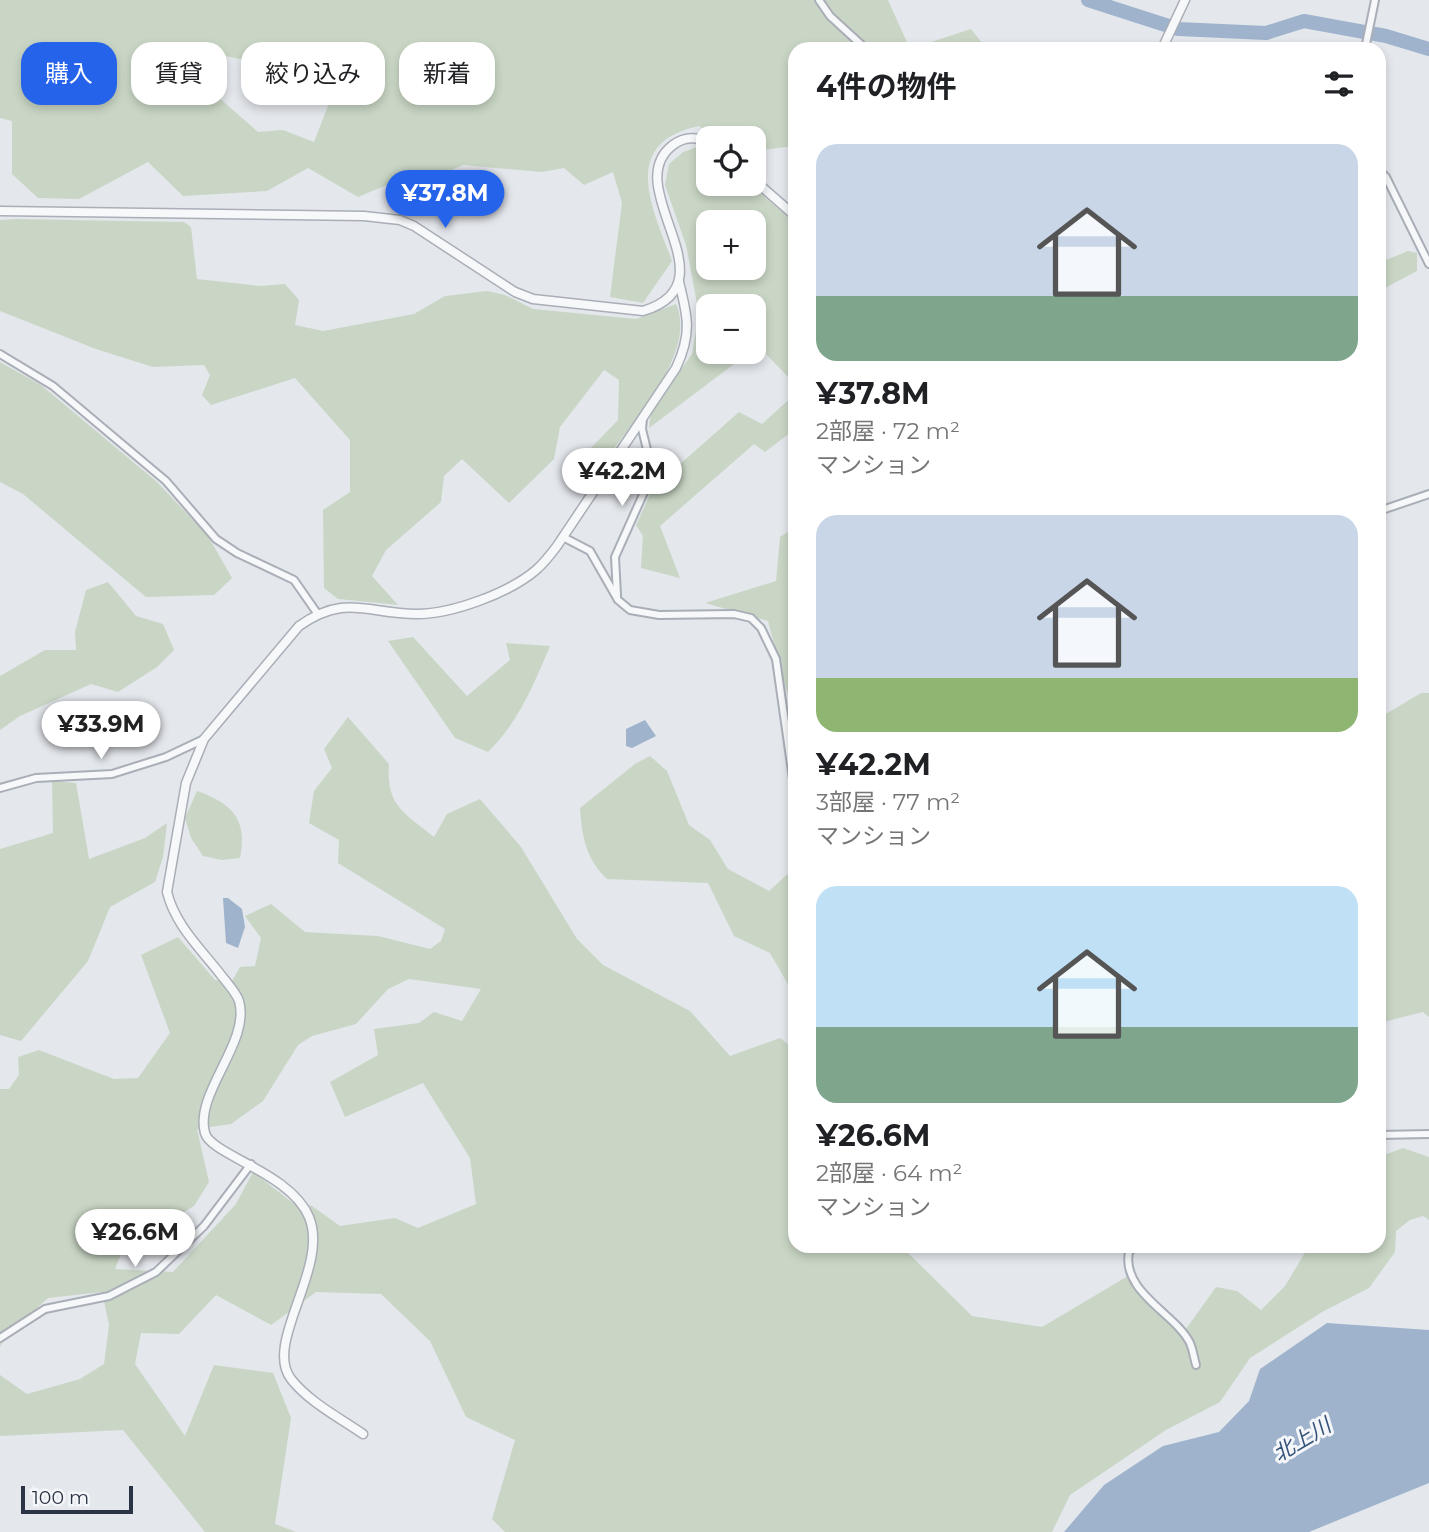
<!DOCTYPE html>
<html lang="ja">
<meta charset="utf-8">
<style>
:root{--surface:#fff;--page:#f2f2f2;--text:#202124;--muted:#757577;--accent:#2563eb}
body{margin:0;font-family:Montserrat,"Noto Sans JP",sans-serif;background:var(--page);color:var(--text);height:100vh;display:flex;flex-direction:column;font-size:26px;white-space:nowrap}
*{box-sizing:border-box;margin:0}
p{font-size:23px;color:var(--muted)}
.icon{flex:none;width:38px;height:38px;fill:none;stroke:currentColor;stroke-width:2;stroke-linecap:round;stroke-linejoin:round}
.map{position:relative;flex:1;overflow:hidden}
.panel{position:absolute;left:788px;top:42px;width:598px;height:1211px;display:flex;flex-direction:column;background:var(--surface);border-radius:21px;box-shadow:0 4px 10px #0003}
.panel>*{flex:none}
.guide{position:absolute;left:21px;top:42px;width:662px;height:63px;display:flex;gap:14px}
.tools{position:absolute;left:696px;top:126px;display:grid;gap:14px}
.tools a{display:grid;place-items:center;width:70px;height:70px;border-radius:14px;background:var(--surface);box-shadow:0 4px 10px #0003;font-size:35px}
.scale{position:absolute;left:21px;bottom:18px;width:112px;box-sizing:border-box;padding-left:7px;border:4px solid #2b3445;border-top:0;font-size:19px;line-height:24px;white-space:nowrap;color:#2b3445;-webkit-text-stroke:5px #f4f6f9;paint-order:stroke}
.price{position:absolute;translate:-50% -60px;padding:0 16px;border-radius:24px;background:#fff;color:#222;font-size:23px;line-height:46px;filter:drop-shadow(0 2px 4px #0008)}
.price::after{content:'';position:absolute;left:50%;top:42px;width:21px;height:16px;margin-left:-10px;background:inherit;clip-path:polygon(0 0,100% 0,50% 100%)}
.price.selected{background:var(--accent);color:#fff}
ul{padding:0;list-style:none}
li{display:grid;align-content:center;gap:14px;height:371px;padding:0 28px}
li span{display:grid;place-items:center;height:217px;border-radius:21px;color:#555}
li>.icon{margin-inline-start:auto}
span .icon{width:126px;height:126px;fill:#fffc;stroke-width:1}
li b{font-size:30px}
h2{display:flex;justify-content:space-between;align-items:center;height:84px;padding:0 28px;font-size:30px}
.tag{padding:0 24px;border-radius:21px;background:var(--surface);box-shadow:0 4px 10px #0003;font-size:24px;line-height:63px}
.tag.selected{background:var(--accent);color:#fff}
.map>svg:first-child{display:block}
</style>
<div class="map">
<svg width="1429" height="1532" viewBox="0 0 1429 1532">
<rect width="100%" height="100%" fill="#e4e7ec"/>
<g fill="#c9d6c5" fill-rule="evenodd">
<path d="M 0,0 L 888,0 L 910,49 L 971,29 L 987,49 L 794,49 L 794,146 L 754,151 L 754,138 L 717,138 L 699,126 C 619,143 652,207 672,261 L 643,303 L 610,297 L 622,203 L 613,172 L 584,185 L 564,168 L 542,172 L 463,165 L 440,175 L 420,171 L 358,197 L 308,168 L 267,191 L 183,196 L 148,162 L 79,199 L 38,198 L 12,174 L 12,121 L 0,118 ZM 221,55 L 268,65 L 300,93 L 331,98 L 314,142 L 283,130 L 258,132 L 201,82 Z"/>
<path d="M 697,147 L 709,151 L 709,184 L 749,184 L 794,222 L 794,383 L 758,346 L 754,348 L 754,306 L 709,306 L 709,352 L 750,352 L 649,428 L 651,411 L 692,354 L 699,314 L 686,245 L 665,185 L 669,164 L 683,152 ZM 709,222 L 754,222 L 754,268 L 709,268 Z"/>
<path d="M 16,219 L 184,222 L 191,227 L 197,279 L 261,286 L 285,284 L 299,300 L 295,325 L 323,331 L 414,314 L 445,296 L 487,291 L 505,295 L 533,309 L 636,319 L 676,304 C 699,354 625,432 596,472 L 591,470 L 589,450 L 618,420 L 619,380 L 604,370 L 560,427 L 554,459 L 509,503 L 462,459 L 444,476 L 441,502 L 386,550 L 372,576 L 398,605 L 338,599 L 324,588 L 323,510 L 350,492 L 350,440 L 295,378 L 211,405 L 202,395 L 210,375 L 204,365 L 153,367 L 96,349 L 0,311 L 0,220 Z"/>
<polygon points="1408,251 1417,253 1417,271 1379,291 1379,263"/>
<polygon points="0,362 41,385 157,482 208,536 232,578 214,595 146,597 23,494 0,482"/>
<polygon points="794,395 794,430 765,452 754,444 660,526 680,578 641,568 643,536 636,525 653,488 739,412 762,424"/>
<polygon points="794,528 794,718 768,621 705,603 776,581 780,537"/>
<polygon points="108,582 136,616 163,624 174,650 157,667 118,692 91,684 20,716 0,730 0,676 45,650 76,650 75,632 86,590"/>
<path d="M 413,637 L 467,696 L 510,660 L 506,643 L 550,646 C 534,684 518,723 488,752 L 455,738 L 388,641 Z"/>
<polygon points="1421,693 1429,693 1429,1017 1423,1012 1379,1023 1379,718"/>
<path d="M 348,717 L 389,764 C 386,806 404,813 434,837 L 447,814 L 480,799 L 521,847 L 577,939 L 603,965 L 690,1011 L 730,1056 L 780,1038 L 793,1048 L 794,1246 L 901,1246 L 972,1316 L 1042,1327 L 1128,1276 L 1186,1329 L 1216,1287 L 1237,1291 L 1261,1310 L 1285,1286 L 1309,1246 L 1379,1246 L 1379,1157 L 1403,1148 L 1429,1157 L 1429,1220 L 1423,1216 L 1410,1220 L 1396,1231 L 1395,1252 L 1369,1288 L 1322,1312 L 1250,1358 L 1220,1402 L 1166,1430 L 1070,1495 L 1052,1532 L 505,1532 L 492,1519 L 515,1440 L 466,1417 L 430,1341 L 381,1294 L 316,1292 L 271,1325 L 216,1295 L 179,1334 L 141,1333 L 135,1364 L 185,1436 L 214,1365 L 273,1373 L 291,1418 L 275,1524 L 296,1532 L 205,1532 L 123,1430 L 0,1436 L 0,1375 L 27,1394 L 80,1379 L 104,1364 L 109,1325 L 102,1292 L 48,1298 L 5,1337 L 0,1347 L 0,1089 L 9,1089 L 19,1075 L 18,1057 L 39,1050 L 114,1079 L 138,1078 L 170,1033 L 141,955 L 178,937 L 215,980 L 232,981 L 240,967 L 255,966 L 261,938 L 245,916 L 271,904 L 305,932 L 378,936 L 430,949 L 441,941 L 445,929 L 338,863 L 339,840 L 309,823 L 314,791 L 332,768 L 324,749 ZM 409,979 L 481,989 L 462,1021 L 434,1012 L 419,1023 L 374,1029 L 378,1055 L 330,1082 L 345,1117 L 423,1083 L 470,1158 L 476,1204 L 418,1228 L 395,1218 L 340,1226 L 312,1206 L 293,1203 L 253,1172 L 236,1204 L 173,1272 L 115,1269 L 123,1249 L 194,1206 L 209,1182 L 197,1129 L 231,1124 L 263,1101 L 298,1045 L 312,1036 L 356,1024 L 388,989 Z"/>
<path d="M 650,756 L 667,771 L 689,825 L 710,840 L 728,869 L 769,891 L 790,872 L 794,882 L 794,986 L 790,988 L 770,953 L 734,936 L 708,883 L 607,879 C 586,859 582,837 580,808 L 635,764 Z"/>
<polygon points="52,781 76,783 89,859 145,838 167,823 163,857 155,882 110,907 88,961 21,1041 0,1035 0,849 53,833"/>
<path d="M 197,791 C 232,803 248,820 240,858 L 222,860 L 203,856 L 191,838 L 185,818 Z"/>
</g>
<g fill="#9fb4cc">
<polygon points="645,720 656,736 632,748 626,746 626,729"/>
<polygon points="223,898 228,898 242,909 245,927 238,948 226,943"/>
<polygon points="1327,1323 1429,1330 1429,1483 1309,1532 1064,1532 1104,1485 1163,1446 1219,1432 1249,1401 1260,1369"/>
</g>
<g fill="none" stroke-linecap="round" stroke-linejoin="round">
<polyline stroke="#9fb4cc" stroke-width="14" points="1088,0 1178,29 1266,33 1304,21 1386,36 1429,49"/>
<defs>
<g id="minor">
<polyline points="819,0 830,16 866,49"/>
<polyline points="1365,49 1375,0"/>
<polyline points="1379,170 1386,177 1429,264"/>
<polyline points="0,354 53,386 166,481 216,539 237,553 294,580 317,613"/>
<polyline points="1379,511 1429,494"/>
<polyline points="563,537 590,551 618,600 630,610 659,615 734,614 751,618 761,628 776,659 794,786"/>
<polyline points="617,595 615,557 645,490 650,462 642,429 643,418"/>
<polyline points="0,788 36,778 112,774 166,757 204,739"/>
<polyline points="1379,1135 1429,1134"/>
<path d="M 1135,1246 L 1129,1252 C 1121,1292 1176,1314 1190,1343 C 1193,1350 1194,1358 1196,1365"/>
<polyline points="0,1338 45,1309 109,1296 156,1272 204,1226 251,1164"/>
</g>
<g id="tertiary">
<polyline points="1162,49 1185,0"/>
<polyline points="754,180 794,215"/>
<path d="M 0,211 L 364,216 L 400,220 L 414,226 L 515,292 L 533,299 L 643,311 C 736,283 617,187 673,145 C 685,136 696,137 709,142"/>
<path d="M 363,1434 C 340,1418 309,1402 291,1379 C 263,1343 330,1267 309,1217 C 291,1173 211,1155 205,1133 C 194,1093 251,1042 239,1001 C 236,992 227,983 221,975 C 201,949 175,925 167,892 L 186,783 L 204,739 L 299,626 C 346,593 367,614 417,614 C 452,614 509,593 536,570 C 544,563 551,554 557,546 L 676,368 C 692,334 688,317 679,282"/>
</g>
</defs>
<use href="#minor" stroke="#a9aeb7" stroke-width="10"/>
<use href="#tertiary" stroke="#a9aeb7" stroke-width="11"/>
<use href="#minor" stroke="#f7f8fa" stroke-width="6"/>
<use href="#tertiary" stroke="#f7f8fa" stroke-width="8"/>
</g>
<g text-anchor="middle" stroke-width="6" stroke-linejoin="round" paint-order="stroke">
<g font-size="21" font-style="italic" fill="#34527a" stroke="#f4f6f9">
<text transform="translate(1302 1440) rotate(-31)" y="7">北上川</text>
</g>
</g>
</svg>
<div class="tools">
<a><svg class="icon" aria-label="locate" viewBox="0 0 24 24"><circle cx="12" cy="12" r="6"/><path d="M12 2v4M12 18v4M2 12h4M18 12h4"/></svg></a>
<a>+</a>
<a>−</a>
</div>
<div class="scale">100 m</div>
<b class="price selected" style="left:445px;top:230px">¥37.8M</b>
<b class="price" style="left:622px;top:508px">¥42.2M</b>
<b class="price" style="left:101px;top:761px">¥33.9M</b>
<b class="price" style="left:135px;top:1269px">¥26.6M</b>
<div class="guide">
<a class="tag selected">購入</a>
<a class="tag">賃貸</a>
<a class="tag">絞り込み</a>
<a class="tag">新着</a>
</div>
<section class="panel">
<h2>4件の物件<svg class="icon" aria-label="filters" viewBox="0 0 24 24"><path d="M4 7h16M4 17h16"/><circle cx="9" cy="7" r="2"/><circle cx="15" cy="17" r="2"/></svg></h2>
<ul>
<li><span style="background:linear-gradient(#c9d6e8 70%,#7fa58c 0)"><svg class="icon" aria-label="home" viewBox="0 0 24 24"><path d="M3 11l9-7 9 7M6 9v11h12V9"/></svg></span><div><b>¥37.8M</b><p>2部屋 · 72 m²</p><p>マンション</p></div></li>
<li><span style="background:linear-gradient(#c9d6e8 75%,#8fb573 0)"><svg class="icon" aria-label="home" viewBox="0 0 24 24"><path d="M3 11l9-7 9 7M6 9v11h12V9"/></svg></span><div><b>¥42.2M</b><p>3部屋 · 77 m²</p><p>マンション</p></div></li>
<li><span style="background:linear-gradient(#bfe0f5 65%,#7fa58c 0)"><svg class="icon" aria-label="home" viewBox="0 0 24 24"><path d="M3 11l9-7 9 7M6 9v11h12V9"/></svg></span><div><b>¥26.6M</b><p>2部屋 · 64 m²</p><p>マンション</p></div></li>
</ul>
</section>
</div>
